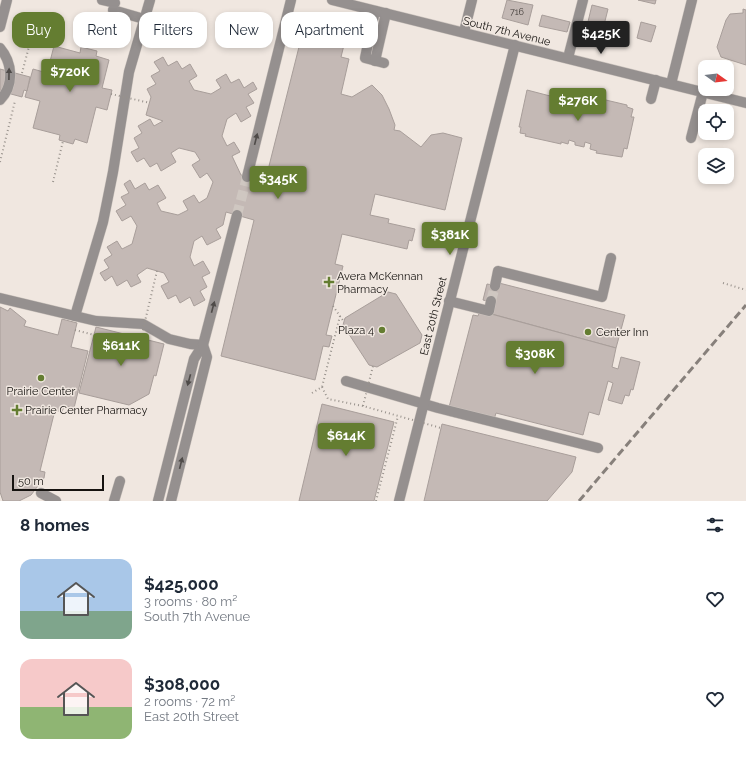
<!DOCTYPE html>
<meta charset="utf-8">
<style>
:root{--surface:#fff;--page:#f6f6f7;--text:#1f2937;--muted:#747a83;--accent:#647d31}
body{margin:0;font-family:Raleway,sans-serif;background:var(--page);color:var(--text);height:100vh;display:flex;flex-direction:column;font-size:15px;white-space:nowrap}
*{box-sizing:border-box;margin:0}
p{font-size:13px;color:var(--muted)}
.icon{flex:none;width:22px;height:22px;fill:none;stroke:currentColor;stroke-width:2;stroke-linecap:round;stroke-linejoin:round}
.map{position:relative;height:501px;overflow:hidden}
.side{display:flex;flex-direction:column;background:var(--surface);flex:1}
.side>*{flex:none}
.top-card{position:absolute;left:12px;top:12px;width:400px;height:36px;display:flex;gap:8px}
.needle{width:26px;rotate:104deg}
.controls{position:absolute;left:698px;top:60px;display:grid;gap:8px}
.controls a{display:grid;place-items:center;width:36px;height:36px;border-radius:8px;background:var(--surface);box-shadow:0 2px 6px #0003;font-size:20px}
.scale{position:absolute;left:12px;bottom:10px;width:92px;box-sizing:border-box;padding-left:4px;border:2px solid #161310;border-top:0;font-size:11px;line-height:14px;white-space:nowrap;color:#161310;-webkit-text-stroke:3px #f0e7e0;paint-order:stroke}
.price{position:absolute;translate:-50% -34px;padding:0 9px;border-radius:4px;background:var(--accent);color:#fff;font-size:13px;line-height:26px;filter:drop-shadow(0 1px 2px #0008)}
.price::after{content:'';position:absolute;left:50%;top:24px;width:12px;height:9px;margin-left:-6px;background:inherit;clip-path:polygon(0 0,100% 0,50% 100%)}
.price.selected{background:#222;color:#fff}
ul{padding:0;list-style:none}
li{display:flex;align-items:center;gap:12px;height:100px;padding:0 20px}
li span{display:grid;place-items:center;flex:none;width:112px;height:80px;border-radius:12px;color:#555}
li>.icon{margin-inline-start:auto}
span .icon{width:48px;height:48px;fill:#fffc;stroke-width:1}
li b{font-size:17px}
h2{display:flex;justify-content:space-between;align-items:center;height:48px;padding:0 20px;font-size:17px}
.chip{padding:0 14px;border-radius:12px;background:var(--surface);box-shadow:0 2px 6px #0003;font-size:14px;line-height:36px}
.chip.selected{background:var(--accent);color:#fff}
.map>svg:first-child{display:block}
</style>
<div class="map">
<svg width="746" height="501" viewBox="0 0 746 501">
<rect width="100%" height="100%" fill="#f0e7e0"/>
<g fill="#c4b9b5" stroke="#a89e9a">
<polygon points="507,0 533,5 528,25 502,18"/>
<polygon points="638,0 656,0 655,4"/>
<polygon points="592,5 608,9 603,29 602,28 600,33 588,30 589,26 587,26"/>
<polygon points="743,9 746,10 746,65 721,57 717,47 726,20 730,14 743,13"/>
<polygon points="542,15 570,22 567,32 539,26"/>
<polygon points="641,22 656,26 651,42 637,38"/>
<polygon points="302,35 344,45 341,57 349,59 341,94 352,97 372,85 382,95 389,109 395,125 394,130 400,131 421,147 431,135 443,133 462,138 445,210 375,194 370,215 389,219 388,223 415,229 412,241 409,240 407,249 342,234 335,264 343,266 326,335 332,336 329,347 323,346 315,380 221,356 254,220 226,212 223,225 216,229 221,238 207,245 202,236 194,241 190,257 194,266 203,261 210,273 202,277 207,287 200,291 205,300 194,306 190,297 180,303 176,295 168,299 161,286 169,282 164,273 147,268 137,275 141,282 131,287 127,280 117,286 112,276 105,281 100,273 109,268 104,260 112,255 107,247 117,241 122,249 132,244 137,226 131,216 122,221 116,211 126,205 121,197 129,193 124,184 130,180 135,189 145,183 149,190 158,185 166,198 157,203 161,211 178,215 188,210 183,201 194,195 199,203 207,198 213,182 207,173 200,178 192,165 200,160 195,152 179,148 171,153 176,162 161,171 157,163 150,167 144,158 137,162 131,152 139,148 134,138 142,133 138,126 150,119 154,126 163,121 146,115 151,97 147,89 156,84 151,76 160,71 154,62 163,57 168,66 177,61 182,69 190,64 197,76 189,81 194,90 211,94 221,88 216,80 226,74 231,83 239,79 244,88 253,82 257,89 248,94 254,103 246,107 251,116 241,122 236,113 227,119 222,136 227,146 234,142 240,152 232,156 241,175 256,179 259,167 268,170"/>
<polygon points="54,46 80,53 81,47 97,51 96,56 109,60 102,88 112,90 107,110 96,107 87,143 75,139 73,144 59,140 60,135 33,128 40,101 25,97 33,69 47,73"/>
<polygon points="0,69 30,77 27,91 24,90 22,97 0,91"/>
<polygon points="527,90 554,97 555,91 580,96 579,101 585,102 586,98 593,100 593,97 627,105 627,107 633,109 631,117 634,117 627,149 624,148 622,157 596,153 597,151 590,149 591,144 585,142 584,147 575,145 575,142 569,140 568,144 561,142 561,144 525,136 526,134 520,133 521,127 519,127"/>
<polygon points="499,283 625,315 616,348 492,314 495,303 483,300 487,284 498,286"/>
<polygon points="388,292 396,294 422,335 420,343 377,367 369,365 343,325 345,318"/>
<polygon points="0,307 8,311 10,308 26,321 24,326 58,335 62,319 77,323 71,347 88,351 74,408 64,406 62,412 55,410 40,471 45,472 44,478 31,495 19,501 3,501 0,492"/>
<polygon points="480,311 616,348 612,367 618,369 621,357 640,362 633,390 631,389 629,396 625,395 622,404 608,400 613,383 608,381 599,415 589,412 583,435 496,413 492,426 447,415 473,315 478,316"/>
<polygon points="96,327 164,344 156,376 154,375 149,394 129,405 79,393"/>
<polygon points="322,404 394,422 374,501 299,501"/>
<polygon points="442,424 576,457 572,472 547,501 424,501"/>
</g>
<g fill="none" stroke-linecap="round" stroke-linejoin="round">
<g stroke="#cfc7c1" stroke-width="10" stroke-dasharray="10 5" stroke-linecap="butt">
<polyline points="237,215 247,177"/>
<polyline points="491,301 495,286"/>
</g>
<defs>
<g id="minor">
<polyline points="102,0 115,3"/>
<polyline points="332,0 746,103"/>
<polyline points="113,10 144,19"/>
<polyline points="375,11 365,58 384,63"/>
<polyline points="0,27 7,0"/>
<polyline points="464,32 472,0"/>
<path d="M 0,48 C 12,62 15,85 0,100"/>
<polyline points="568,58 583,0"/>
<polyline points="375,61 386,13"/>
<polyline points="671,84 692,0"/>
<polyline points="651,99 656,80"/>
<polyline points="691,138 703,92"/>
<polyline points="247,177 291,0"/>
<polyline points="495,286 498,271 602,297 611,258"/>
<polyline points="0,298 96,321 143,324 169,339 190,344 203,345"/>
<polyline points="449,301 489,311 491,301"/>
<polyline points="75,316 103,222 113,172 129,72 150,0"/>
<polyline points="346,381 438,408 598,448"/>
<polyline points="41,493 56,501"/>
<polyline points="114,501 120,481"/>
<polyline points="158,501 194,359 203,345 237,215"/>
<polyline points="171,501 207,357 203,345"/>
<polyline points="399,501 515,45"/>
</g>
</defs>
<use href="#minor" stroke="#cdc5bf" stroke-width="11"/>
<g stroke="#98928c" stroke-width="2" stroke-dasharray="1 3" stroke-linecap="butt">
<polyline points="22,73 35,24"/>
<polyline points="0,162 15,101"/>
<polyline points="53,182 63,141"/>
<polyline points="723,283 746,290"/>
<polyline points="333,306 344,322"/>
<polyline points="75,330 94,335"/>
<polyline points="312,393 322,387 340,316"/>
<polyline points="376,501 398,416"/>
</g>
<use href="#minor" stroke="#95908f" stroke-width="10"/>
<polyline stroke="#87807b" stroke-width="3" stroke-dasharray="8 4" stroke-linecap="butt" points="579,501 746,305"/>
<g stroke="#98928c" stroke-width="2" stroke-dasharray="1 3" stroke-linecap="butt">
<polyline points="111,94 150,103"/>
<polyline points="141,338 157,271"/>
<polyline points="322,387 328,399 363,406 441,428"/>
<polyline points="363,406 373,366"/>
</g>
</g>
<defs><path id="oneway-solid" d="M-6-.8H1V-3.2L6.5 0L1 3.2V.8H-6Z"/></defs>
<g fill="#4f4b49">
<use href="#oneway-solid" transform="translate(9 74) rotate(-89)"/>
<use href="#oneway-solid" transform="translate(256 139) rotate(-76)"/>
<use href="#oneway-solid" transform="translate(213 307) rotate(-75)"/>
<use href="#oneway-solid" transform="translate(189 380) rotate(105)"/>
<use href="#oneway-solid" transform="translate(181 463) rotate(-76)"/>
</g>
<g fill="#647d31" stroke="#f0e7e0" stroke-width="1.5">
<path d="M327 276h4v4h4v4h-4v4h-4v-4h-4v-4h4z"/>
<circle cx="382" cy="330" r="4"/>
<circle cx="588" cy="332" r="4"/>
<circle cx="41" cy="378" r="4"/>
<path d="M15 404h4v4h4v4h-4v4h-4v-4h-4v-4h4z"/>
</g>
<g text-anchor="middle" stroke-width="3" stroke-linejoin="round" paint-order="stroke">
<g font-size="9" fill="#423c39">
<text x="517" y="15">716</text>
</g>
<g font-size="11" fill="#161310" stroke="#f0e7e0">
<text transform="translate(507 31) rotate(14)" y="4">South 7th Avenue</text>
<text transform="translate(433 316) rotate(-76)" y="4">East 20th Street</text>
</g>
<g font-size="11" fill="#161310" stroke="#f0e7e0" text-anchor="start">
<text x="337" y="280">Avera McKennan<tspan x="337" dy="13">Pharmacy</tspan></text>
<text x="374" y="334" text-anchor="end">Plaza 4</text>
<text x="596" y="336">Center Inn</text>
<text x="41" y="395" text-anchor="middle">Prairie Center</text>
<text x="25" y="414">Prairie Center Pharmacy</text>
</g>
</g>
</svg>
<div class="controls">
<a><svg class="needle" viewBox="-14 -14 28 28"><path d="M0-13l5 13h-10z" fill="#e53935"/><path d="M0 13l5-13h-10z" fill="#747a83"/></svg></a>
<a><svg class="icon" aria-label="locate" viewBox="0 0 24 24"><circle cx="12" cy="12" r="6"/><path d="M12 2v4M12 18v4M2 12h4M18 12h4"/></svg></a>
<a><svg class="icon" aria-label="layers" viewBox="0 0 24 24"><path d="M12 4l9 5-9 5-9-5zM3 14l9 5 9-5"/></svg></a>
</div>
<div class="scale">50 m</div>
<b class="price selected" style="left:601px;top:55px">$425K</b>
<b class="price" style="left:70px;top:93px">$720K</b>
<b class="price" style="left:578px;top:122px">$276K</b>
<b class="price" style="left:278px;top:200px">$345K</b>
<b class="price" style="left:450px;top:256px">$381K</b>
<b class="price" style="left:121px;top:367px">$611K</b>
<b class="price" style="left:535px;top:375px">$308K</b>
<b class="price" style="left:346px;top:457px">$614K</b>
<div class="top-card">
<a class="chip selected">Buy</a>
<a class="chip">Rent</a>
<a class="chip">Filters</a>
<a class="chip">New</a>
<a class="chip">Apartment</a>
</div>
</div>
<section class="side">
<h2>8 homes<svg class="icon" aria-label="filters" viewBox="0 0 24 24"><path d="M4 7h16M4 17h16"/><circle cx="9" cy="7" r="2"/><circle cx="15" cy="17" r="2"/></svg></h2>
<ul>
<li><span style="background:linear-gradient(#a9c7e8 65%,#7fa58c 0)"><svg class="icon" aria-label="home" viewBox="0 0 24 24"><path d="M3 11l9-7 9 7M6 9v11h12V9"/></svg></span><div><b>$425,000</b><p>3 rooms · 80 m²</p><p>South 7th Avenue</p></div><svg class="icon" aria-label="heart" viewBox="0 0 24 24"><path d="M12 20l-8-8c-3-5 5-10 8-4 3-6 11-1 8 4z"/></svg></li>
<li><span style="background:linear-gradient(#f6c9c9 60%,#8fb573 0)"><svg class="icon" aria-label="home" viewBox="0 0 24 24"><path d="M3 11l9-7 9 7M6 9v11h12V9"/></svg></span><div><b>$308,000</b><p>2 rooms · 72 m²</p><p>East 20th Street</p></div><svg class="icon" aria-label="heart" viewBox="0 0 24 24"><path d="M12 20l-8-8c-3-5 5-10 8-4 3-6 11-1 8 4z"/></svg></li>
</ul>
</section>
